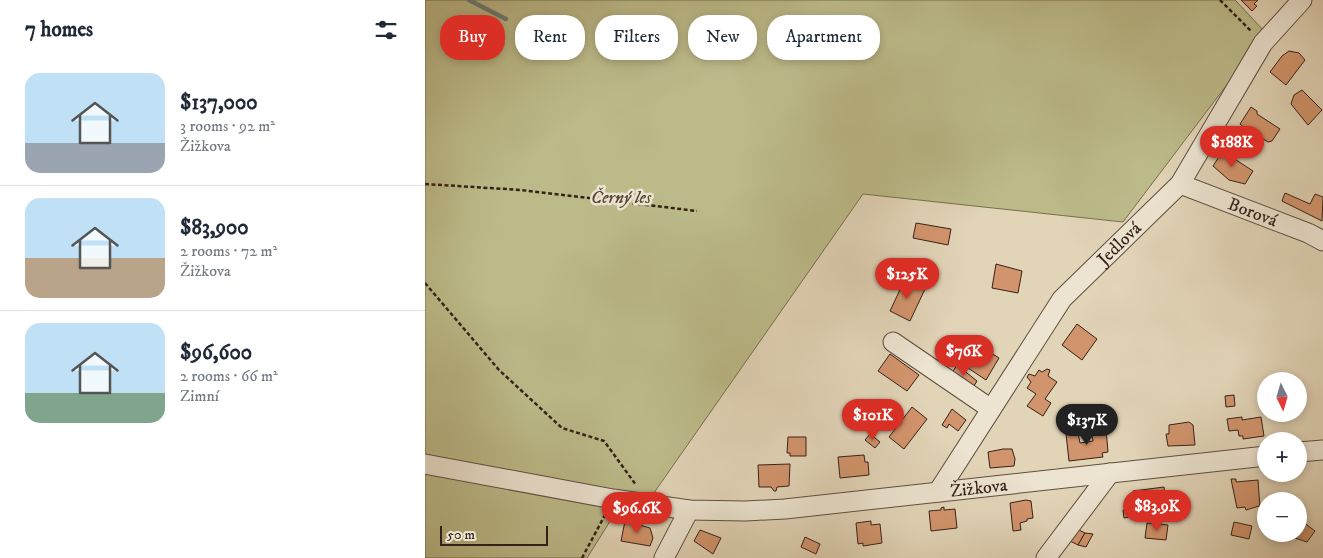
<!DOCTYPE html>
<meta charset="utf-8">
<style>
:root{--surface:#fff;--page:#f6f6f7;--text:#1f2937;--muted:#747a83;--line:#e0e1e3;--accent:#d93025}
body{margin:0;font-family:"IM FELL DW Pica",serif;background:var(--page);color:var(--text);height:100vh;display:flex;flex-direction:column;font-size:19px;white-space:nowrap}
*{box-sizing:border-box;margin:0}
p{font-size:16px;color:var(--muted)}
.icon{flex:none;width:28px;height:28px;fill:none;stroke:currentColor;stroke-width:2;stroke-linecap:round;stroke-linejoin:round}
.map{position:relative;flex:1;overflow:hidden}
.side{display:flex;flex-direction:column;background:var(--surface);width:425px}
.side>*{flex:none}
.top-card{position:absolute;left:15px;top:15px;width:475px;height:45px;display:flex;gap:10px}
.needle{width:32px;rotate:175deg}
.buttons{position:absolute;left:832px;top:372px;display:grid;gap:10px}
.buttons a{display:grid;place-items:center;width:50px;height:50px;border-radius:50%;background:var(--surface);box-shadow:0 2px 8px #0003;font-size:25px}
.scale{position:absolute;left:15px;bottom:12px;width:108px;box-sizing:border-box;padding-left:5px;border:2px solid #352119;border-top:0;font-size:14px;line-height:18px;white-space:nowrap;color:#352119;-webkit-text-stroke:4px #ece3d0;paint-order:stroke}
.price{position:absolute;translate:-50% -42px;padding:0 11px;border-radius:18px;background:var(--accent);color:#fff;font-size:16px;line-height:32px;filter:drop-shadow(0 1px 2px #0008)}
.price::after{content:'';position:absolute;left:50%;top:30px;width:15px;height:11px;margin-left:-8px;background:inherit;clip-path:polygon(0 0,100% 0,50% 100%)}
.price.on{background:#222;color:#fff}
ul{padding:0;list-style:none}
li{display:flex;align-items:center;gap:15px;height:125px;padding:0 25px}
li+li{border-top:1px solid var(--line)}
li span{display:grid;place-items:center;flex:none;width:140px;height:100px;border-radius:15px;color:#555}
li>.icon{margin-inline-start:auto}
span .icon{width:60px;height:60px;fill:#fffc;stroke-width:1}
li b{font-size:21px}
h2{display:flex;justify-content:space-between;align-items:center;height:60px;padding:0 25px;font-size:21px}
.pill{padding:0 18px;border-radius:20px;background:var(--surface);box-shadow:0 2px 8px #0003;font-size:18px;line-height:45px}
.pill.on{background:var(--accent);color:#fff}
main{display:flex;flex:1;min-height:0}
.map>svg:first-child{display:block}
</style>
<main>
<section class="side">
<h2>7 homes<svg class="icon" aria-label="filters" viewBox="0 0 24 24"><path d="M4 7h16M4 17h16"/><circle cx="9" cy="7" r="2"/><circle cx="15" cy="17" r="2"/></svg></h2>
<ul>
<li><span style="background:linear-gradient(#bfe0f5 70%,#9aa5b1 0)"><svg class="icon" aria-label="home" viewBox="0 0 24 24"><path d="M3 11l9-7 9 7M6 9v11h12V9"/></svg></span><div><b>$137,000</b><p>3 rooms · 92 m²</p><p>Žižkova</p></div></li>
<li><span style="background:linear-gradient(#bfe0f5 60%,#b9a48a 0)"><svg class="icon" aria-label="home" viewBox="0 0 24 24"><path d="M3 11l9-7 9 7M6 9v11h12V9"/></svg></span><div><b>$83,900</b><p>2 rooms · 72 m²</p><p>Žižkova</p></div></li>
<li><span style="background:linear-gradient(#bfe0f5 70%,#7fa58c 0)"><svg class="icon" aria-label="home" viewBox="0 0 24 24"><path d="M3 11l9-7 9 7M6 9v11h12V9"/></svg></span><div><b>$96,600</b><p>2 rooms · 66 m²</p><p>Zimní</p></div></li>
</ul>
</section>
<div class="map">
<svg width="898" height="558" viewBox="0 0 898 558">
<rect width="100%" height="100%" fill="#e2d4b7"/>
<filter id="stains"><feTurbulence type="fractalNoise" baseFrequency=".004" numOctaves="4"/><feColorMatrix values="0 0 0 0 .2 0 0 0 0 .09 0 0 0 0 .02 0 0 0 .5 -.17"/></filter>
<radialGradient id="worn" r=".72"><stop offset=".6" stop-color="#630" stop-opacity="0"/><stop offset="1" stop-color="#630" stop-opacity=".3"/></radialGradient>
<polygon fill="#bcba89" stroke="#786e51" points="0,0 810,0 841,33 698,222 438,194 217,510 194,507 162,558 0,558"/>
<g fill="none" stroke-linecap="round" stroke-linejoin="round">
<polyline stroke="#707b77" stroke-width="4.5" points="44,0 81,19"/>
</g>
<g fill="#d2946c" stroke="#352119">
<polygon points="816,0 833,0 829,4 832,6 827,11"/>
<polygon points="864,51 874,53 880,60 861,85 845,72 857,56"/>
<polygon points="877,90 897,110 883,125 866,104 869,95"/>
<polygon points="826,107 832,111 832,114 855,129 847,141 843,142 835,137 831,138 815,124"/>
<polygon points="799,149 805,152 805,156 828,171 820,184 804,180 788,166"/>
<polygon points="860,193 885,204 890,194 898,197 897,221 857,201"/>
<polygon points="491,223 526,229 523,245 488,238"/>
<polygon points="571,264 597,271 593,293 567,288"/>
<polygon points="480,279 500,289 485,321 465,311"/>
<polygon points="652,324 672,339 657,360 637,345"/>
<polygon points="557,347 574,358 561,380 543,368"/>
<polygon points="465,354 494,375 482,391 453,371"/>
<polygon points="532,365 552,381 547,389 526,374"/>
<polygon points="622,369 625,370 623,376 632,382 620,399 626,403 618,416 602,406 611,394 602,388 606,382 602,377 604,374 610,376 614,370 617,372"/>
<polygon points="809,395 810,406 801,407 800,396"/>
<polygon points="487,407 502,419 479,449 464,437"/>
<polygon points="527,409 541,420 533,431 524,424 522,428 517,425"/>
<polygon points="469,414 475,422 469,430 461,420"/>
<polygon points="817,417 817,420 836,417 839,436 818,439 818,436 814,436 813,430 804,431 802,419"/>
<polygon points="764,422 768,425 770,445 743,446 741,434 744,434 744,425"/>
<polygon points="681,429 683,452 677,453 678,457 644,461 641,434 653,433 655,443 668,441 666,430"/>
<polygon points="445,434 455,442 450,448 440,440"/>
<polygon points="363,437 381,437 381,456 365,456 365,453 362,453"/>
<polygon points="578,449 587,449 590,459 589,466 565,468 563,452"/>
<polygon points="439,455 440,462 443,462 444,475 415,478 413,457"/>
<polygon points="365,464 364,486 352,487 351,491 349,491 346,487 334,487 333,465"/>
<polygon points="806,479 811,479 811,482 833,480 835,508 834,506 821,510 820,507 812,508"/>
<polygon points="739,487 741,507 735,508 735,514 711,516 708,491"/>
<polygon points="601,500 606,501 608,518 602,519 602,521 595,523 596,530 588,531 585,503"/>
<polygon points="519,507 519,510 530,509 532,528 506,531 504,511 516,510 516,508"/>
<polygon points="710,509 711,516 699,518 698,510"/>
<polygon points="874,519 890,531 882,542 870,538 870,534 874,534"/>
<polygon points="200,521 225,528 228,538 225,546 196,541"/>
<polygon points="446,521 446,525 455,524 457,543 438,546 438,543 433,544 431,523"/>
<polygon points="809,522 827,526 824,539 806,535"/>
<polygon points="722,523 743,525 741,540 720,538"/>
<polygon points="652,529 660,533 653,545 645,541"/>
<polygon points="275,530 296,538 288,554 269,541"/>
<polygon points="660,533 668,534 661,547 653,545"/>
<polygon points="380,537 395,544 391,554 376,547"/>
</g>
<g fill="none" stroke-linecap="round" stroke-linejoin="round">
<defs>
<g id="minor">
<path id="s1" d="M 755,184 L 883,233 L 898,241"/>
<polyline points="468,342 566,409"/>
<polyline points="874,452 898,450"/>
<path id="s2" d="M 0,464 L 188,499 L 264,510 L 320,511 L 360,509 L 841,456"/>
<path id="s3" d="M 513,492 L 637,299 L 755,184 L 838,43 L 877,0"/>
<polyline points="239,558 264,510"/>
<polyline points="621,558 685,473"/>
</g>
</defs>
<use href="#minor" stroke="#604e40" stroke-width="21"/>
<g stroke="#352119" stroke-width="2.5" stroke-dasharray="4 2.5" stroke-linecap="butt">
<polyline points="795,0 826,31"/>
<polyline points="0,184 96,190 272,211"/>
<polyline points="0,283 74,370 137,428 179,441 211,485"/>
<polyline points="157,558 181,513"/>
</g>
<use href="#minor" stroke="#ece3d0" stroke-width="19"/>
</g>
<g text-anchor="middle" stroke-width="5" stroke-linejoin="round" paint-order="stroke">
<g font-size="18" font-style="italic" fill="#574735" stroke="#ece3d0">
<text x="196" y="203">Černý les</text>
</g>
<g font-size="18" fill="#352119" stroke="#ece3d0">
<text dy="6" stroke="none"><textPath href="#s1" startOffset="78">Borová</textPath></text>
<text dy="6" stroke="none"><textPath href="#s3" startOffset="309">Jedlová</textPath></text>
<text dy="6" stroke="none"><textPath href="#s2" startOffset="559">Žižkova</textPath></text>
</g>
</g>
<rect width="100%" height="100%" filter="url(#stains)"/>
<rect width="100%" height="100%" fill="url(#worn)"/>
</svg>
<div class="buttons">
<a><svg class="needle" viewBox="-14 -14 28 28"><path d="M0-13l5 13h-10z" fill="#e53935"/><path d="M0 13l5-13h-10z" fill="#747a83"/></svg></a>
<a>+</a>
<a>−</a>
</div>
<div class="scale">50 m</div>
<b class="price" style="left:807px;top:168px">$188K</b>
<b class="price" style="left:482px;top:300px">$125K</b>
<b class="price" style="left:539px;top:377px">$76K</b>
<b class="price" style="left:448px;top:441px">$101K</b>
<b class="price on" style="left:662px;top:446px">$137K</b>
<b class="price" style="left:732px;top:532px">$83.9K</b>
<b class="price" style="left:212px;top:534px">$96.6K</b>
<div class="top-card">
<a class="pill on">Buy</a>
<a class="pill">Rent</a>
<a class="pill">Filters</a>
<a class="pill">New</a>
<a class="pill">Apartment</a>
</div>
</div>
</main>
